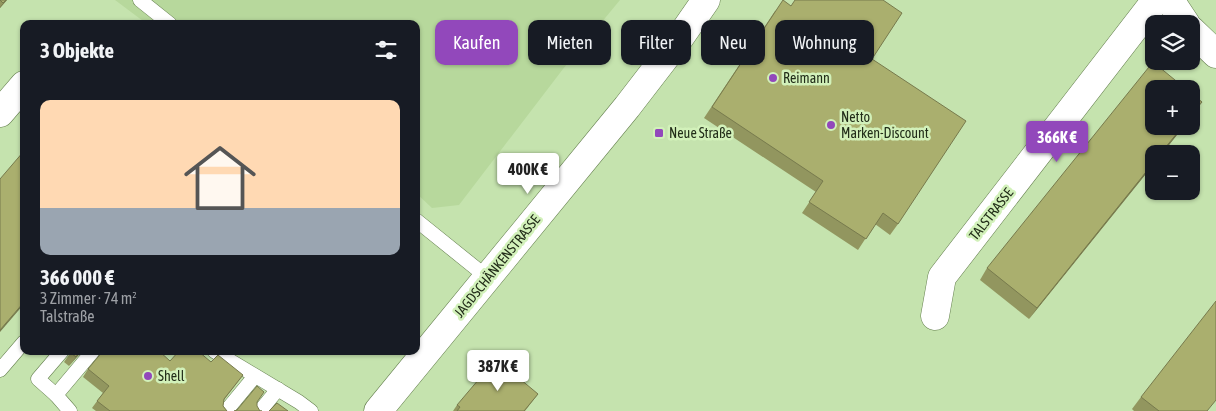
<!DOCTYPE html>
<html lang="de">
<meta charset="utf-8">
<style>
:root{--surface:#171b24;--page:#20242c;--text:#f1f3f6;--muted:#9ea1a6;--accent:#9248bb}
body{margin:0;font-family:"Asap Condensed",sans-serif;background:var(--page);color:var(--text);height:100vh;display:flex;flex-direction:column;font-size:19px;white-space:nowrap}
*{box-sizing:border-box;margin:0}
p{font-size:16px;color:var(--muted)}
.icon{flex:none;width:28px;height:28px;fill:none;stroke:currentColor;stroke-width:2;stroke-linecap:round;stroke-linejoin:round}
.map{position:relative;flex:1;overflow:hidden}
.sheet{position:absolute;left:20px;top:20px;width:400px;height:335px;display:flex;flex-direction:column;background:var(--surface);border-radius:10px;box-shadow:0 1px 4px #0004}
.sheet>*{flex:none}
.guide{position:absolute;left:435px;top:20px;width:475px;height:45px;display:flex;gap:10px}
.tools{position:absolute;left:1145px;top:15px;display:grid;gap:10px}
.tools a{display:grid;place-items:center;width:55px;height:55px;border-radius:10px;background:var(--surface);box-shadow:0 1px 4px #0004;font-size:25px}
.price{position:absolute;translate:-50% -42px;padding:0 11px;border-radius:5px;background:#fff;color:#222;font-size:16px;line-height:32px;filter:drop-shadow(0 1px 2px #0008)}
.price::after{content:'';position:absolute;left:50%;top:30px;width:15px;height:11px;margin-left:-8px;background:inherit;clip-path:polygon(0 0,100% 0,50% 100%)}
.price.active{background:var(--accent);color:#fff}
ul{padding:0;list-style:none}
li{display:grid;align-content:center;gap:10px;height:265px;padding:0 20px}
li span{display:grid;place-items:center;height:155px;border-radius:10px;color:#555}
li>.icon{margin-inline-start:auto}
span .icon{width:90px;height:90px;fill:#fffc;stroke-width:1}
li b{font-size:21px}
h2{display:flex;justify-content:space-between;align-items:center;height:60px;padding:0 20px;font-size:21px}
.pill{padding:0 18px;border-radius:10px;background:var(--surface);box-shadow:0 1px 4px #0004;font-size:18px;line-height:45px}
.pill.active{background:var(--accent);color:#fff}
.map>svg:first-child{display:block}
</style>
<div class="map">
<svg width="1216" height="411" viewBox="0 0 1216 411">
<rect width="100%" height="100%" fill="#c5e3ae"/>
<polygon fill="#b7d89c" points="115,0 620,0 563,69 459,205 432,208 416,193 416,24 147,24"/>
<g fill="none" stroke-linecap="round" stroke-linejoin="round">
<defs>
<g id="lane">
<polyline points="140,0 170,24"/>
<polyline points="416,220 488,278"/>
<polyline points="214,351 299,402 311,411"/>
<polyline points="0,370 24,342"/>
<polyline points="56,395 38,379 62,351"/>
<polyline points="70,411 56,395 93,351"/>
<polyline points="226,411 255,376"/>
<polyline points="260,411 278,389"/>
</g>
<g id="street">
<polyline points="1170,0 1186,24"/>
<polyline points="1191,30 1216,54"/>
<polyline points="0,113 24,85"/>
<polyline points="935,316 942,277 1156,0"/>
</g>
<polyline id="secondary" points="378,411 627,107 674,46 706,0"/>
</defs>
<use href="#lane" stroke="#637e4d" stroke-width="15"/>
<use href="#street" stroke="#637e4d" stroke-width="29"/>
<use href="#secondary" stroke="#637e4d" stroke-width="29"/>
<use href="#lane" stroke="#fff" stroke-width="14"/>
<use href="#street" stroke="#fff" stroke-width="28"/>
<use href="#secondary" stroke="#fff" stroke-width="28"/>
</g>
<g fill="#92965f">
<polygon points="0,0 7,0 0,8"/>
<polygon points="791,6 872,59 898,224 890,235 875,224 858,250 802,213 816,192 704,118 775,11"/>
<polygon points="1184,126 1029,319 980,280 987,268"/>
<polygon points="70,351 82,351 69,366 64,362 71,352"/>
<polygon points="112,353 170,361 211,362 243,375 224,400 223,406 227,411 96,411 92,408 103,393 83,377 88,369"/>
<polygon points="538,394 525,411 453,411 457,405"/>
<polygon points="1141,397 1208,411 1134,411 1132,409"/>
</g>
<g fill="#777a4d">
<polygon points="6,0 7,0 0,8 0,7"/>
<polygon points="1183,126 1184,126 1162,154 1160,154"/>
<polygon points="1154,162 1154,164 1029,319 1037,308"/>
<polygon points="24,302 24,304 0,332 0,330"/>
<polygon points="80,351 82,351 69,366 76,357"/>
</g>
<g fill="#aaaf6e" stroke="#777a4d">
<polygon points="0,0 6,0 3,3"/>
<polygon points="783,0 791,6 795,0 883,0 902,13 872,59 966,121 898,224 883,213 866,239 809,202 823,181 712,107"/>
<polygon points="1153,62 1186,89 1154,89 1154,126 1183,126 1160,154 1154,154 1154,162 1037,308 987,268"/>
<polygon points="1191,93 1202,102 1191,115"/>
<polygon points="24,151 24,302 0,330 0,179"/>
<polygon points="1216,301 1216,400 1207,411 1159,411 1141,397"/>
<polygon points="72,351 80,351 76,357 71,353"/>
<polygon points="103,351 109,351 112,353 113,351 159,351 170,361 179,351 198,351 211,362 218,355 243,375 224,399 223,406 227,411 110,411 97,401 109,386 88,369"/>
<polygon points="496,359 538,394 524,411 457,411 460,407 457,405"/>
<polygon points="257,386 264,392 257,402 257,406 260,411 262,411 234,411 237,410"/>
<polygon points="277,403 288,411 269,411"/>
</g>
<g fill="#9248bb" stroke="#d2f1ba" stroke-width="2">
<circle cx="773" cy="78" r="5"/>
<circle cx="831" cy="125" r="5"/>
<rect x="654" y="128" width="10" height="10" rx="2.5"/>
<circle cx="148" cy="376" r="5"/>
</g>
<g text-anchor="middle" stroke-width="5" stroke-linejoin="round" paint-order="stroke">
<g font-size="14" fill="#222d19" stroke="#d2f1ba" text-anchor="start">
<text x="783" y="83">Reimann</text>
<text x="841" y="122">Netto<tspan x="841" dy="16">Marken-Discount</tspan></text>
<text x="669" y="138">Neue Straße</text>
<text x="158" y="381">Shell</text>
</g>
<g font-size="14" fill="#222d19" stroke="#d2f1ba">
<text transform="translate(991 214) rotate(-52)" y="5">TALSTRASSE</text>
<text transform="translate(497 266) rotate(-51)" y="5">JAGDSCHÄNKENSTRASSE</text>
</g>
</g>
</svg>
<div class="tools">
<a><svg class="icon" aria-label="layers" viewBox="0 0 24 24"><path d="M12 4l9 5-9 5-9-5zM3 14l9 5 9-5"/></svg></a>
<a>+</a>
<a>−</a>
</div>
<b class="price active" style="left:1057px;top:163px">366K €</b>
<b class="price" style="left:528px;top:195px">400K €</b>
<b class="price" style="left:498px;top:392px">387K €</b>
<div class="guide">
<a class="pill active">Kaufen</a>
<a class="pill">Mieten</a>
<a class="pill">Filter</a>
<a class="pill">Neu</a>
<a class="pill">Wohnung</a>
</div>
<section class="sheet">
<h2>3 Objekte<svg class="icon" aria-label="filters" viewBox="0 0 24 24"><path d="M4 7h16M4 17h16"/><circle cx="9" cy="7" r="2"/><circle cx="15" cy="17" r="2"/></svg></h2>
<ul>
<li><span style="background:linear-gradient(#ffd9b3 70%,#9aa5b1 0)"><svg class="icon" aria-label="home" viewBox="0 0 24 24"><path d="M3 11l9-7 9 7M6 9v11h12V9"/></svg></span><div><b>366 000 €</b><p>3 Zimmer · 74 m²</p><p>Talstraße</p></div></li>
</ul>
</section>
</div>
